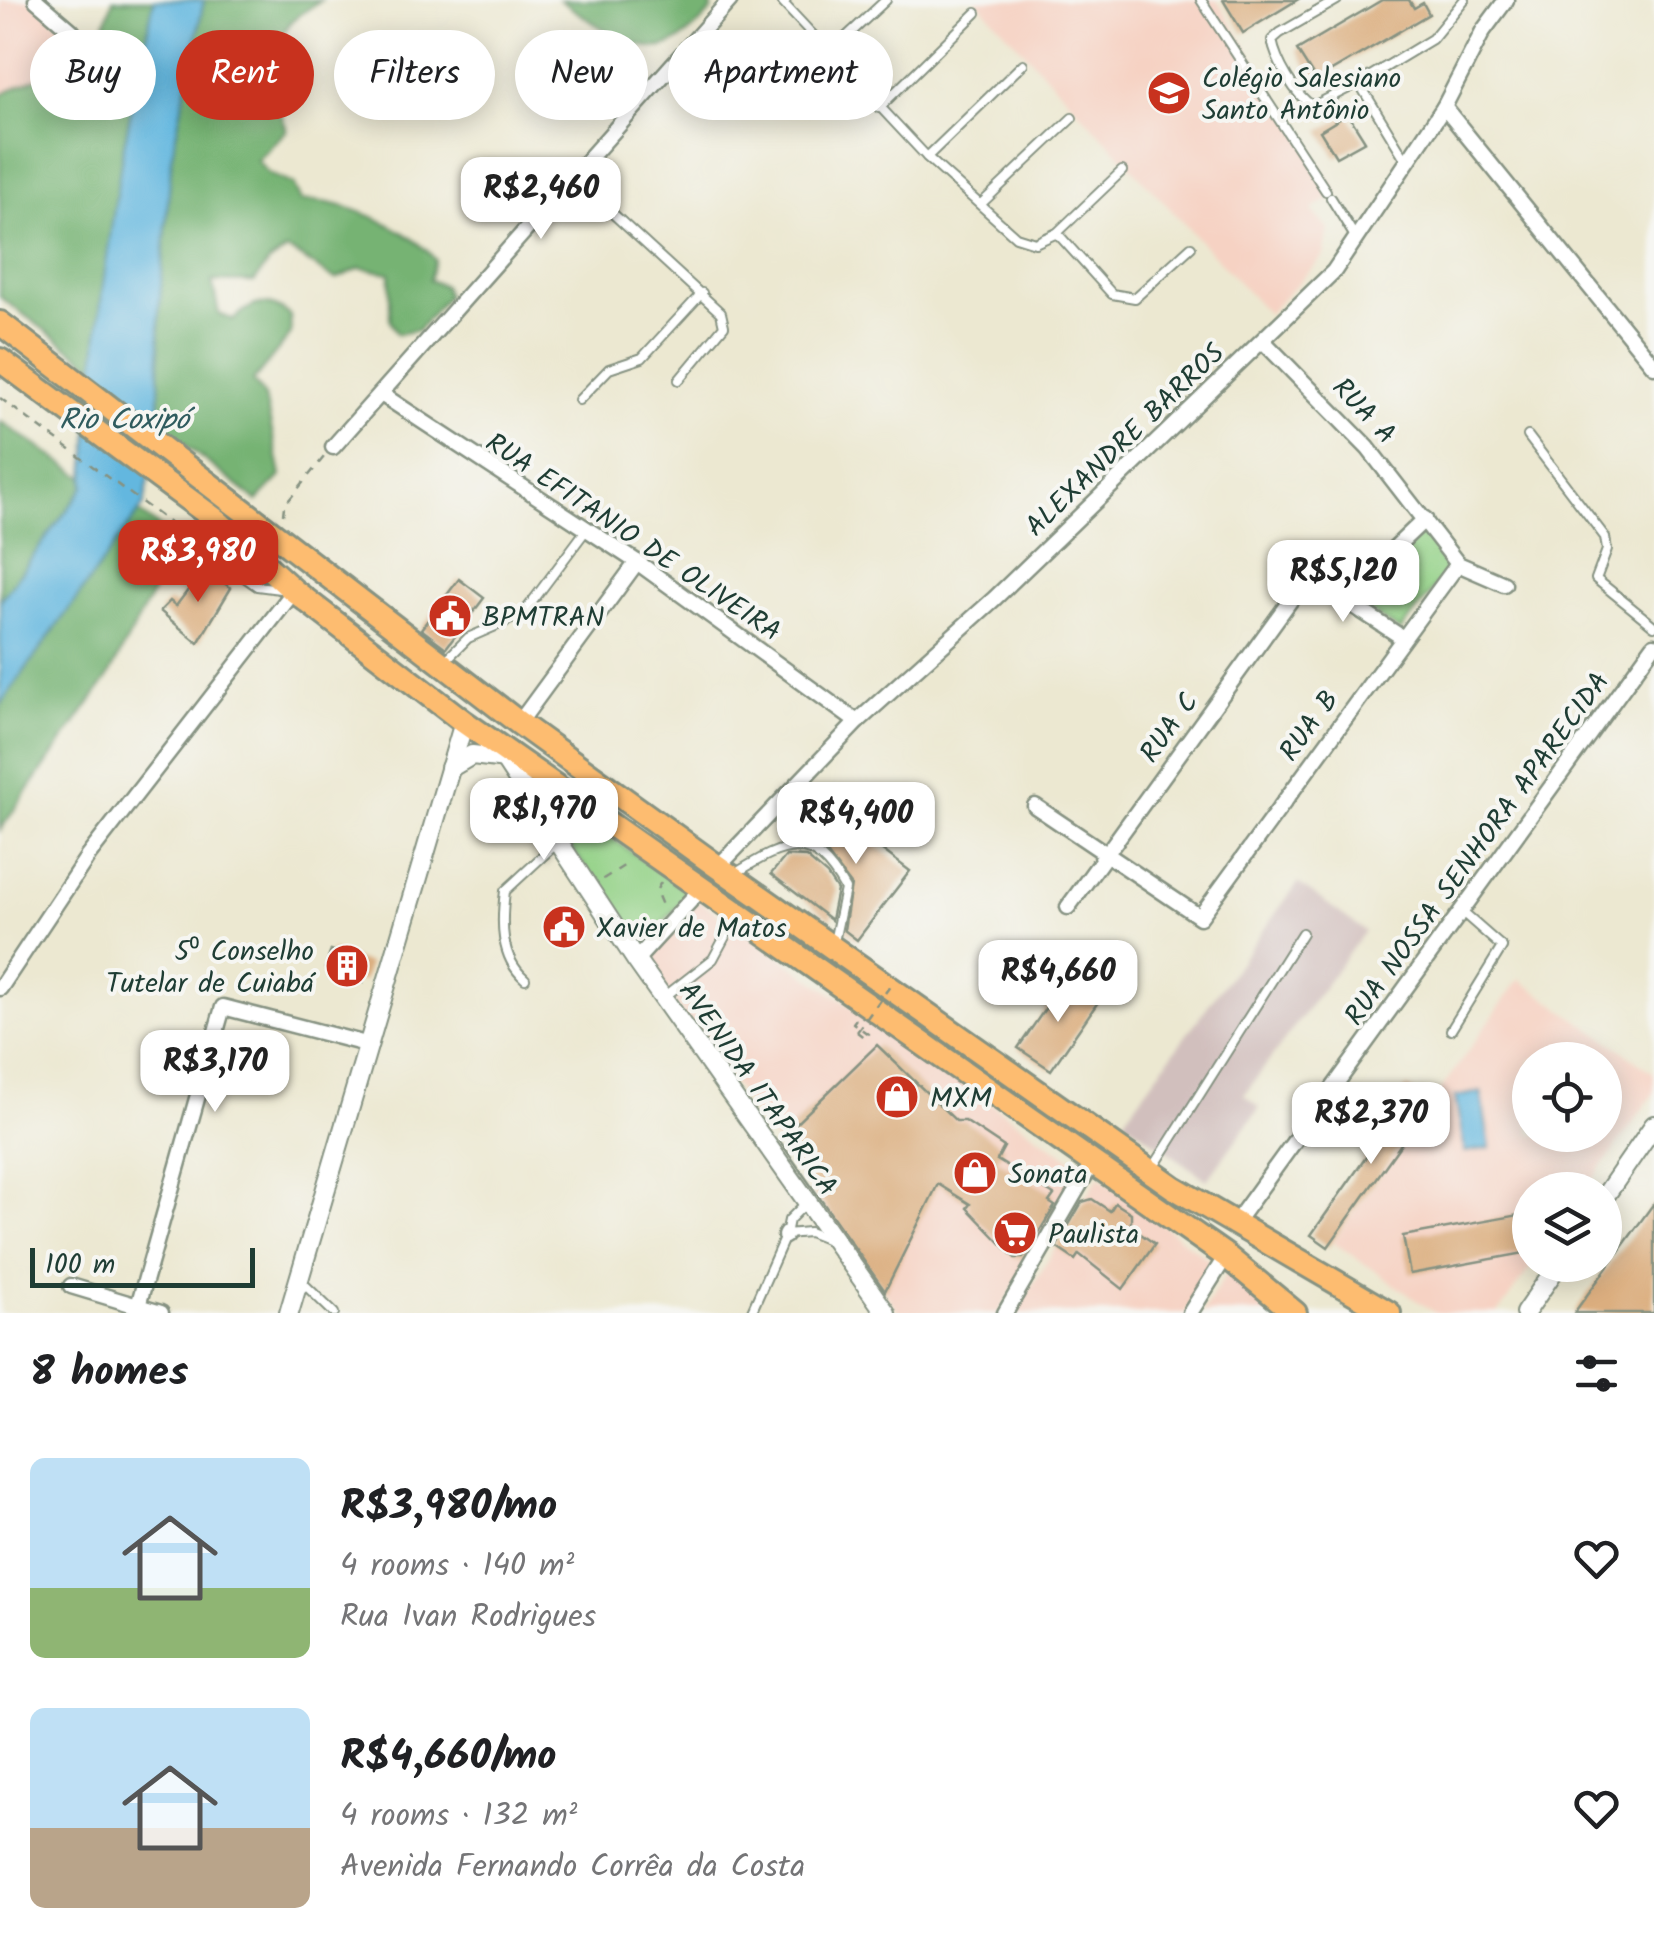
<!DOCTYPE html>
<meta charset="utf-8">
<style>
:root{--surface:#fff;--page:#f6f6f6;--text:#202124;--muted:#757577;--accent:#c8321e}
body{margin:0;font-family:Kalam,sans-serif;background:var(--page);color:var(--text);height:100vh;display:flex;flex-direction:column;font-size:38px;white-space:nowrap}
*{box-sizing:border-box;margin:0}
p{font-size:32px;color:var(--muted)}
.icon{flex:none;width:55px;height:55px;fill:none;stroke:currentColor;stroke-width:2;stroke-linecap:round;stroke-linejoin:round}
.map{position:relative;height:1313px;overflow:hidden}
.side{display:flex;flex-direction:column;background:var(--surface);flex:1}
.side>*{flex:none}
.guide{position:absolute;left:30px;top:30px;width:1000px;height:90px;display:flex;gap:20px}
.fabs{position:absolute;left:1512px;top:1042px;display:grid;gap:20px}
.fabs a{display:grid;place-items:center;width:110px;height:110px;border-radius:50%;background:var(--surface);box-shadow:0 5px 25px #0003;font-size:50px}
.scale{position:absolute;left:30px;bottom:25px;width:225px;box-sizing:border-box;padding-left:10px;border:5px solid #1f3d34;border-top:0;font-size:28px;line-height:35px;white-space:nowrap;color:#1f3d34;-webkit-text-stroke:8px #f6f6f2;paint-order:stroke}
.price{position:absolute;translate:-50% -85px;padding:0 22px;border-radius:20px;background:#fff;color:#222;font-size:32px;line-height:65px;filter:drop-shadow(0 2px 5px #0008)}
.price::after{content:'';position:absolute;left:50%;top:60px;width:30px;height:22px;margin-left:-15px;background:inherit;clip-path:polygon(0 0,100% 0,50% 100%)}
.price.current{background:var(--accent);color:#fff}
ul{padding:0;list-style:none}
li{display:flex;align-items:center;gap:30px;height:250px;padding:0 30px}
li span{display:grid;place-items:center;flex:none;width:280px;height:200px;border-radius:15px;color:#555}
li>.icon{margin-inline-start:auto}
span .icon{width:120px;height:120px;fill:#fffc;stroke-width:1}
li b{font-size:42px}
h2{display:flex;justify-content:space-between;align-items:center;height:120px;padding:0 30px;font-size:42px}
.pill{padding:0 35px;border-radius:45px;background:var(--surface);box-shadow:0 5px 25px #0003;font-size:35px;line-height:90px}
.pill.current{background:var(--accent);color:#fff}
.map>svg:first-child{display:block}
</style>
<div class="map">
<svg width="1654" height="1313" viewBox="0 0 1654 1313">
<rect width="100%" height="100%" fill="#f6f6f2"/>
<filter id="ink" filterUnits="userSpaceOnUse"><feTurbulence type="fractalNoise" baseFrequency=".01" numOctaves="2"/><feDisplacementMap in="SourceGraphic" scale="20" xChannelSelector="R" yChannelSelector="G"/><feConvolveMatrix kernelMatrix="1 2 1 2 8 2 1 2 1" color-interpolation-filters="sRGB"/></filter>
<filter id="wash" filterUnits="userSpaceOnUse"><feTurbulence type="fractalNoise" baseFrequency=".0048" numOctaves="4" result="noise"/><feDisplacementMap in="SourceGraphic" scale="40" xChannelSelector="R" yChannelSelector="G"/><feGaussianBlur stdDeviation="2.25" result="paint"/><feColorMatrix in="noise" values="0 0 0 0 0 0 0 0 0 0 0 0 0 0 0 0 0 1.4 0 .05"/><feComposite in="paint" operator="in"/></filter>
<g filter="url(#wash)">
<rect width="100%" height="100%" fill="#ece8d1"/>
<g fill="#f6d2c3" fill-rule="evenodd">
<polygon points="0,0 30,0 127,82 0,285"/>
<polygon points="976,0 1217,0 1338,193 1312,210 1329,229 1324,256 1268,314"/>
<polygon points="699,901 1084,1168 998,1313 900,1313 644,961"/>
<path d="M 1519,979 L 1654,1073 L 1654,1093 L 1585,1190 L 1530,1190 L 1532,1265 L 1498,1313 L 1435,1313 L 1333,1242 ZM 1530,1060 L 1605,1060 L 1605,1135 L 1530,1135 Z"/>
<polygon points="1099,1176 1214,1264 1185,1313 1008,1313 1022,1289 1028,1293"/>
<polygon points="1233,1263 1289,1313 1202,1313"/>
</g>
<polygon fill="#d1bfbd" points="1298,883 1365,931 1244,1095 1260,1107 1207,1180 1124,1120"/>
<g fill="#93d186" stroke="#59875d" stroke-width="2.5">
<polygon points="1423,525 1454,564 1400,631 1348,597"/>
<polygon points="529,780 690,893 639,949 528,782"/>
</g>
<g fill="#76b373" stroke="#4a7854" stroke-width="2.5">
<path d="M 113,0 L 154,0 L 122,155 L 95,367 L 0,297 L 0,96 C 31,77 64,71 95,53 Z"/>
<path d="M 204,0 L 321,0 L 291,21 L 278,42 L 249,63 L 269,82 L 287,130 L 257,160 L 269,174 L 293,184 L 301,201 C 338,197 413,229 435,260 L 429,280 L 444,286 L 447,296 L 418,330 L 397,334 L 390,321 L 390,273 L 360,268 L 336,279 C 319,272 309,259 287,250 L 269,262 L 254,282 L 212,281 L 219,314 L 234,320 C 253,300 271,298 290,316 L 291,334 L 253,381 L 265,397 L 281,476 L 257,501 L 159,425 L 159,309 L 172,154 Z"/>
<path d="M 560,0 L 711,0 L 712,10 C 700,23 686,39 669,45 C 637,58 585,17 560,0 Z"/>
<polygon points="0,421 85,478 84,487 0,601"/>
<polygon points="138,512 170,535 176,548 108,677 0,830 0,705"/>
</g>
<g fill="#63b7df" stroke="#417a8a" stroke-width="2.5">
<polygon points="154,0 204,0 172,154 159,309 159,425 144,505 0,705 0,601 84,487 102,291 122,155"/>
<polygon points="1481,1092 1490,1148 1465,1152 1455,1097"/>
</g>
<g id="blocks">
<g fill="#dbae7f">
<polygon points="1223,0 1297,0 1243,33"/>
<polygon points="1382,0 1409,0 1414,8 1423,3 1429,14 1316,80 1297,50"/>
<polygon points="1348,114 1365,141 1336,157 1320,131"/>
<polygon points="204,569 231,588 198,643 160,611 170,601 176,606"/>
<polygon points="459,579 484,598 446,648 421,629"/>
<polygon points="823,805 910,871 857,940 844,930 851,885 825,851 797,840"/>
<polygon points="786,856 806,857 827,875 837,890 831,920 771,874"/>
<polygon points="331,950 369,964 363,982 325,968"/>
<polygon points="1065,980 1098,1002 1051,1070 1018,1048"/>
<polygon points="877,1045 956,1121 965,1121 1004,1147 997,1160 1054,1195 1049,1202 1055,1206 1023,1258 1015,1258 967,1208 970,1204 938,1184 885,1291 779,1140"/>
<polygon points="1407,1087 1430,1103 1328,1247 1311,1235 1405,1102 1399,1098"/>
<polygon points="1092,1199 1110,1211 1115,1203 1131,1213 1131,1227 1155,1244 1123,1289 1079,1254 1075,1260 1056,1247 1082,1202"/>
<polygon points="1654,1203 1654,1313 1574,1313"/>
<polygon points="1530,1213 1530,1252 1410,1274 1403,1236"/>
</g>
</g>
</g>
<g filter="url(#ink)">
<use href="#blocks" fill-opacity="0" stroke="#869282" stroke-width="2.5"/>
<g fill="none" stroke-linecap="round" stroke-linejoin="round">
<defs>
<g id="service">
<polyline points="786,0 783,3 927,157 1016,237 1035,243 1057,233 1122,171"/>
<polyline points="1201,0 1326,191"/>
<path d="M 1337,0 L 1280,33 L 1272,40 C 1276,61 1295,96 1313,106 L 1359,83"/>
<polyline points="830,52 886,0"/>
<polyline points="879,108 976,13"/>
<polyline points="927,157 1023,64"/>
<polyline points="1407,162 1359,83 1432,39 1464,0"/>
<polyline points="573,177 721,313 724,326 679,380"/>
<polyline points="1331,198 1357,240"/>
<polyline points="982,203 1072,118"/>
<polyline points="1057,233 1112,294 1135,298 1191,247"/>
<polyline points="579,400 609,369 642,358 702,293"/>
<polyline points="1528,436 1605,537 1607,550 1596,579 1654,626"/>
<polyline points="210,553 257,586 280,589"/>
<polyline points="444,662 468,638 523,614 586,530"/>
<path d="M 736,873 C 786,842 812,830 845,889 L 834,942"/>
<path d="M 525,979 C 500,957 501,923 505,891 L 558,842"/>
<polyline points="663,998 713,959 735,918"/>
<polyline points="1451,1030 1502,947 1461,911"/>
<polyline points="1153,1168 1302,933"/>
<polyline points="805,1204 789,1220 786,1234 809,1232 829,1240"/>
<polyline points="302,1282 334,1313"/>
<polyline points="751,1313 785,1236"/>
</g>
<g id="minor">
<polyline points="36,0 72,31"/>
<polyline points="1444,107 1654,366"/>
<polyline points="1263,341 1368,448 1458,564 1504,584"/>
<polyline points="381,394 637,562 857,722"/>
<polyline points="333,447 730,0"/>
<polyline points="1342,598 1425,519"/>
<polyline points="519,723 637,562"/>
<polyline points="1035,806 1200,917 1458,564"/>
<polyline points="718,867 857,722 994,599 1334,271 1444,107 1483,31 1506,0"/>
<polyline points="1068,907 1308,576 1403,638"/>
<polyline points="636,960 702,888"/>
<polyline points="0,988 88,856 294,591"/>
<polyline points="1233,1226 1654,645"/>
<polyline points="785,1236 786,1234"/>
<polyline points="71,1286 161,1313"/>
<polyline points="136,1313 223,1007 366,1044"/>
<polyline points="1005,1313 1093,1162"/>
<polyline points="1190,1313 1226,1256"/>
</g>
<g id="tertiary">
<polyline points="495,745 636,960 886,1313"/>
<polyline points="450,768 472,755 506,759"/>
<polyline points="1605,1196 1654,1125"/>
<polyline points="289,1313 464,722"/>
<polyline points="1525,1313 1558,1265"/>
</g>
<g id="trunk">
<polyline points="0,323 519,723 718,867 1173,1187 1389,1313"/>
<polyline points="0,360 216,520 293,590 464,722 1226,1256 1295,1313"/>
</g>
</defs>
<use href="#service" stroke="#869282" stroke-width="12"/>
<use href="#minor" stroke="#869282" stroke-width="19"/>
<use href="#tertiary" stroke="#869282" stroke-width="22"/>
<use href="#trunk" stroke="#869282" stroke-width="28"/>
<g stroke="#869282" stroke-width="2.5" stroke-dasharray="8 8" stroke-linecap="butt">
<polyline points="0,398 201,546"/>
<polyline points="283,515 284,506 324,457"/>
<polyline points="603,879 630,862"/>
<polyline points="661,882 656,891 664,910"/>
<polyline points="856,1019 853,1023 868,1034 865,1038 857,1032"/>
</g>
<use href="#service" stroke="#fff" stroke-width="8"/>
<use href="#minor" stroke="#fff" stroke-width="14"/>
<use href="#tertiary" stroke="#fff" stroke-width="18"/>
<use href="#trunk" stroke="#fdbc6f" stroke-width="22"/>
<polyline stroke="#869282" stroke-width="2.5" stroke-dasharray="8 8" stroke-linecap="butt" points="857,1032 893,982"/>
</g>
</g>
<defs>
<symbol id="school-disc" viewBox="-11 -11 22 22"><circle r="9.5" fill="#c8321e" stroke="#f6f6f2"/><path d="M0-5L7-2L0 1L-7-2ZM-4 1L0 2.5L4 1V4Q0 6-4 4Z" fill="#fff"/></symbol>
<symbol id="civic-disc" viewBox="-11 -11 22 22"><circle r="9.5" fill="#c8321e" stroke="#f6f6f2"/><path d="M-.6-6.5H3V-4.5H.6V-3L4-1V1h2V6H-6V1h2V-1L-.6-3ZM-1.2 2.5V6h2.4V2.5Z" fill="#fff"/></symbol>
<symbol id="building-disc" viewBox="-11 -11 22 22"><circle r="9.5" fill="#c8321e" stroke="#f6f6f2"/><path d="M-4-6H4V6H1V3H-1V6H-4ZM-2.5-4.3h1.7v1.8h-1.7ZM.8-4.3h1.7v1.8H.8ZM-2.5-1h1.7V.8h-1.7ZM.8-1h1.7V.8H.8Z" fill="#fff"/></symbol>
<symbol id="shop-disc" viewBox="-11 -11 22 22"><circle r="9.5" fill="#c8321e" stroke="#f6f6f2"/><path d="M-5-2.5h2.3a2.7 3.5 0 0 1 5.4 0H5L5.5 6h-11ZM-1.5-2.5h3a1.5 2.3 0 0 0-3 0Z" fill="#fff"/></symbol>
<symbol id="supermarket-disc" viewBox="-11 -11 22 22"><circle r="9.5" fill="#c8321e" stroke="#f6f6f2"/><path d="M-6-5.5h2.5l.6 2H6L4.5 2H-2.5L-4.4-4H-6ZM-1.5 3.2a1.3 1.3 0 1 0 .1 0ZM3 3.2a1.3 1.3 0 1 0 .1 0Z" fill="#fff"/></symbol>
</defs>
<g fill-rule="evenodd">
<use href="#school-disc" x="1144" y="68" width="50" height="50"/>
<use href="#civic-disc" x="425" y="591" width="50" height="50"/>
<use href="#civic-disc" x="539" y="902" width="50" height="50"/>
<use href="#building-disc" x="322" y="941" width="50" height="50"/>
<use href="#shop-disc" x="872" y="1072" width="50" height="50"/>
<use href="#shop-disc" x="950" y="1148" width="50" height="50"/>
<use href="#supermarket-disc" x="990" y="1208" width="50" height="50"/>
</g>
<g text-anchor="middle" stroke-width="8" stroke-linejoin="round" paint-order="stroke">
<g font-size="28" fill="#1f3d34" stroke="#f6f6f2" text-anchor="start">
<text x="1202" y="87">Colégio Salesiano<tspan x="1202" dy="32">Santo Antônio</tspan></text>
<text x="482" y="626">BPMTRAN</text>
<text x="596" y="937">Xavier de Matos</text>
<text x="314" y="960" text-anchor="end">5⁰ Conselho<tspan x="314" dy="32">Tutelar de Cuiabá</tspan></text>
<text x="930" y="1107">MXM</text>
<text x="1008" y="1183">Sonata</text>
<text x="1048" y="1243">Paulista</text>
</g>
<g font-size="28" fill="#1f3d34" stroke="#f6f6f2">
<text transform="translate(1365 410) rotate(47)" y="10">RUA A</text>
<text transform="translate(1124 439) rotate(-44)" y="10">ALEXANDRE BARROS</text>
<text transform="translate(634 536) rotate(34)" y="10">RUA EFITANIO DE OLIVEIRA</text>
<text transform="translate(1308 725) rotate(-54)" y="10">RUA B</text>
<text transform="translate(1168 727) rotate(-54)" y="10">RUA C</text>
<text transform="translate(1476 848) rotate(-54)" y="10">RUA NOSSA SENHORA APARECIDA</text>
<text transform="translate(759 1088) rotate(55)" y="10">AVENIDA ITAPARICA</text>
</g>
<g font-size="30" font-style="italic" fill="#305c5f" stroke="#f6f6f2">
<text x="124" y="429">Rio Coxipó</text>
</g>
</g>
</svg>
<div class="fabs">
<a><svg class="icon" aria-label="locate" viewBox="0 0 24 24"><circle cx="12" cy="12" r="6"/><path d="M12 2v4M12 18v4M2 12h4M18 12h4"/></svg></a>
<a><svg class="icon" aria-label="layers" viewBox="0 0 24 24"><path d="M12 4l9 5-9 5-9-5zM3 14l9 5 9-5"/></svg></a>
</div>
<div class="scale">100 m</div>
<b class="price" style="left:541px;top:242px">R$2,460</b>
<b class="price current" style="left:198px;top:605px">R$3,980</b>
<b class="price" style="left:1343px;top:625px">R$5,120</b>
<b class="price" style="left:544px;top:863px">R$1,970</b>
<b class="price" style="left:856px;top:867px">R$4,400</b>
<b class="price" style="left:1058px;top:1025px">R$4,660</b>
<b class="price" style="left:215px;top:1115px">R$3,170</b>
<b class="price" style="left:1371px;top:1167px">R$2,370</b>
<div class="guide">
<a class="pill">Buy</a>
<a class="pill current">Rent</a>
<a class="pill">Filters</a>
<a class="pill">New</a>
<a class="pill">Apartment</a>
</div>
</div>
<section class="side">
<h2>8 homes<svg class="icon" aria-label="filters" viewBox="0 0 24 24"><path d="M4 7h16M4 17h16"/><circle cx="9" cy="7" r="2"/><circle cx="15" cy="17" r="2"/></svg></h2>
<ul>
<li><span style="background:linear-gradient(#bfe0f5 65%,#8fb573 0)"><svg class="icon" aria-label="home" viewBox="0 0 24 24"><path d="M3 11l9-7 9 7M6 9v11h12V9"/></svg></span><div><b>R$3,980/mo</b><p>4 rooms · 140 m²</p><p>Rua Ivan Rodrigues</p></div><svg class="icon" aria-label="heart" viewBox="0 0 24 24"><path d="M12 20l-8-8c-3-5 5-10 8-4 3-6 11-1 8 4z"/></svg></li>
<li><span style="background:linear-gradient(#bfe0f5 60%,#b9a48a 0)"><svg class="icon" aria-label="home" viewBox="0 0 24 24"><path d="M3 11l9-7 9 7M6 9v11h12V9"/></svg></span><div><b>R$4,660/mo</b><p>4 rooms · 132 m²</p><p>Avenida Fernando Corrêa da Costa</p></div><svg class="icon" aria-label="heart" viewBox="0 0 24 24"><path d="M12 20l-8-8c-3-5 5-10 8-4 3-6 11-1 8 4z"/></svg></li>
</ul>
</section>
